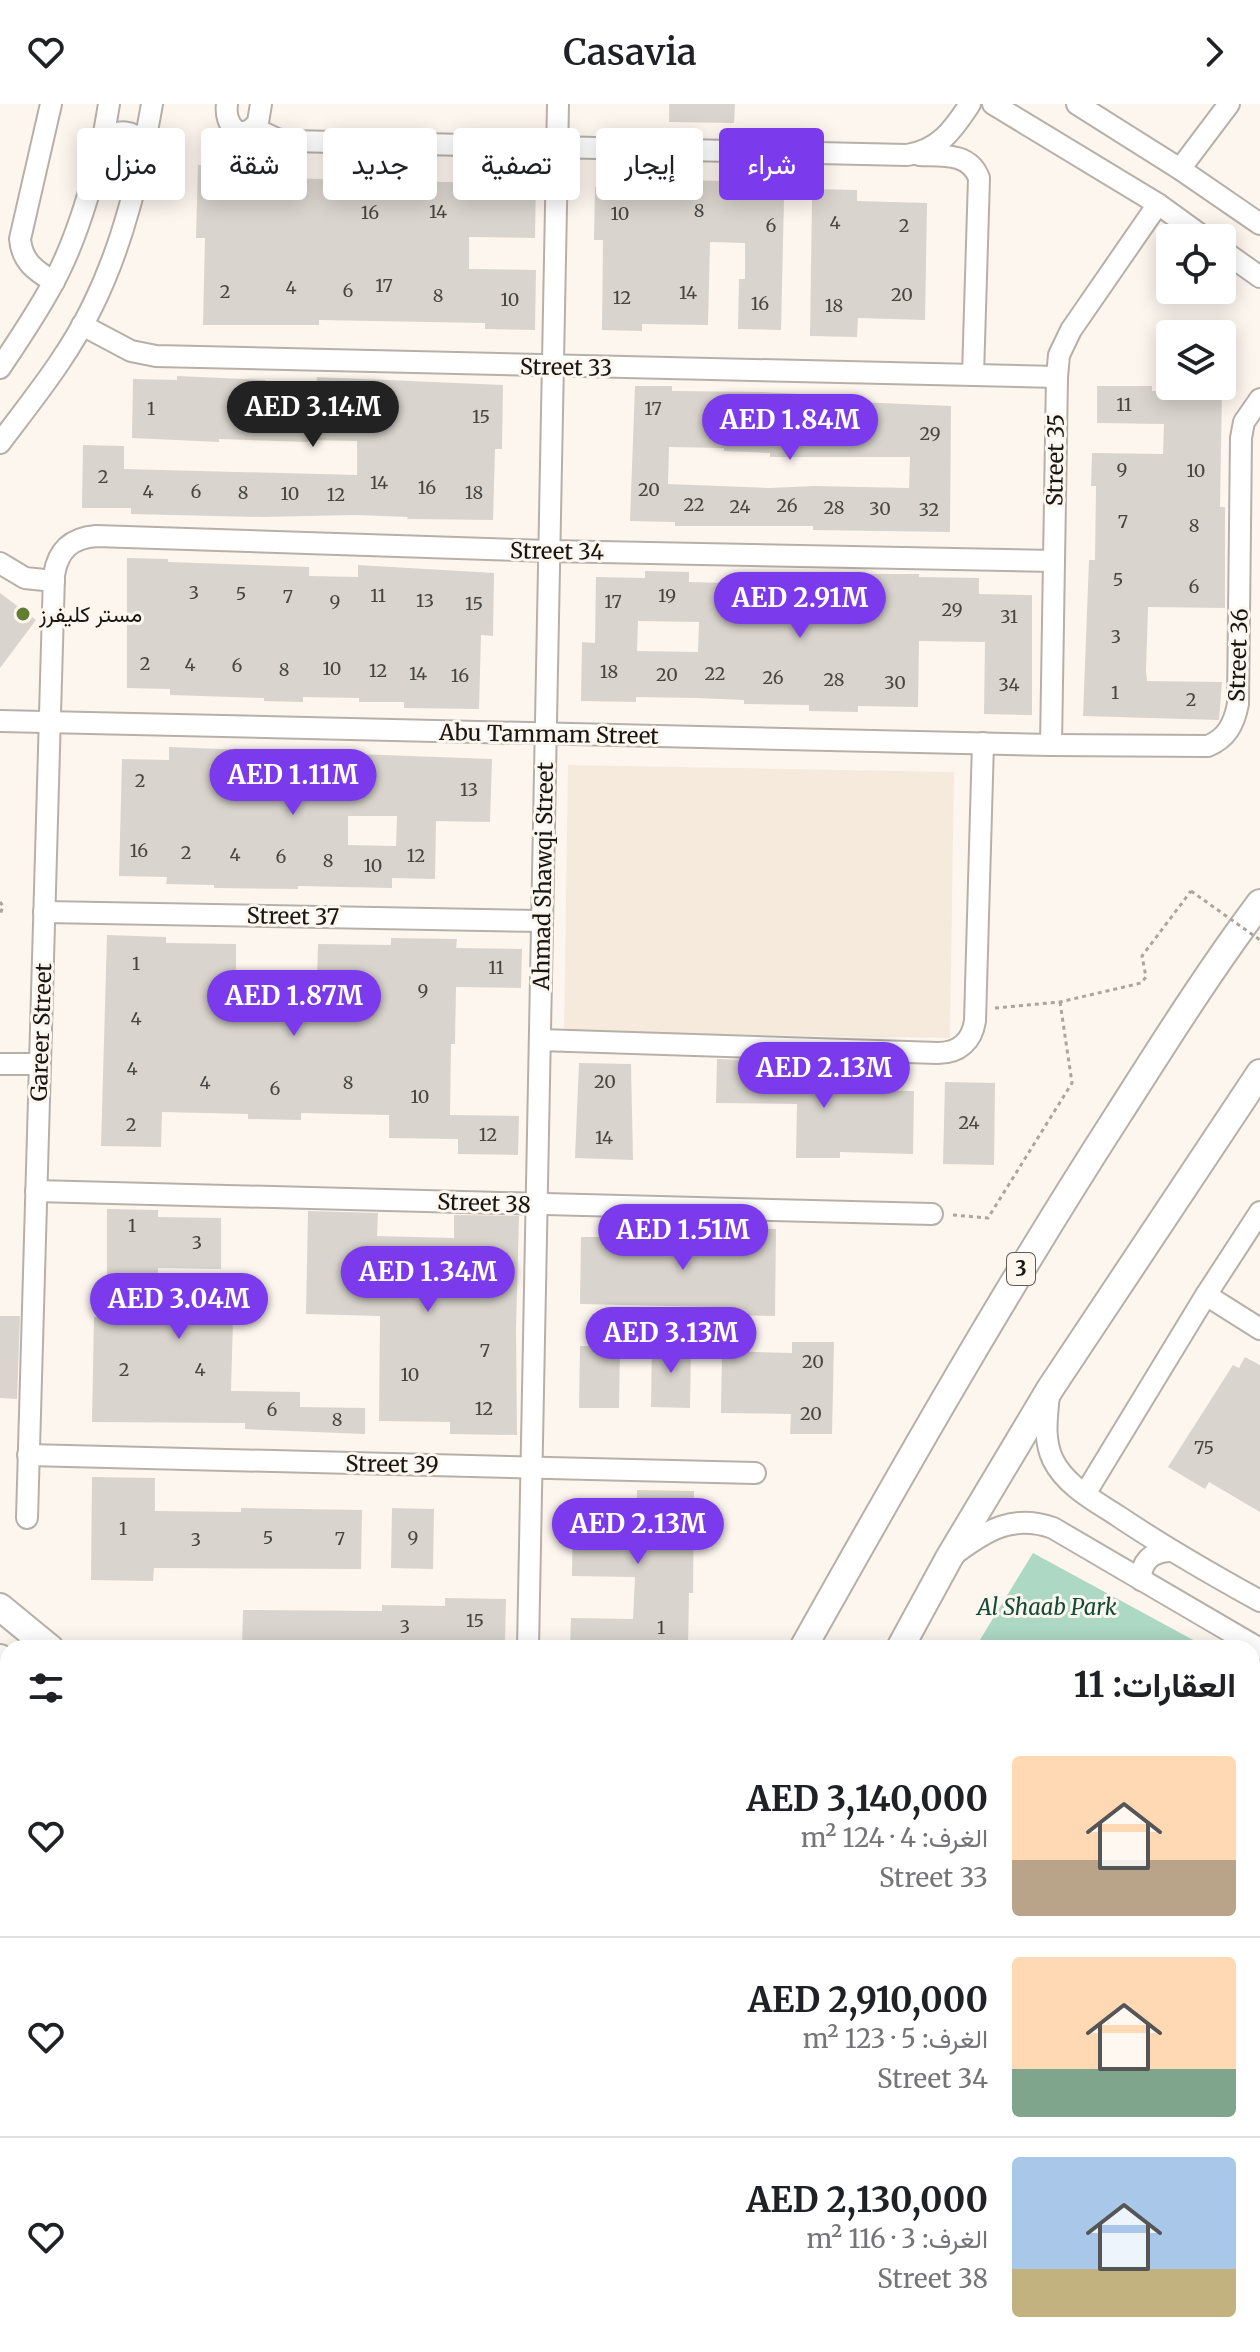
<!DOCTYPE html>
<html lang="ar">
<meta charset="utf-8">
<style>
:root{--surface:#fff;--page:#f6f6f6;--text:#202124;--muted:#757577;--line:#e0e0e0;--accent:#7c3aed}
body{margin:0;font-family:Merriweather,Vazirmatn,serif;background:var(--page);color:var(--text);direction:rtl;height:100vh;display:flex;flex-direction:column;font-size:30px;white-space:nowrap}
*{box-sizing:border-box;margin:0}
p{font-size:26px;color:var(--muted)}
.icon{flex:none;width:44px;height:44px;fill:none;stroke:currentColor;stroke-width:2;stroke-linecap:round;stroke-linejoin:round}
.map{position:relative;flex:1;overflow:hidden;direction:ltr}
.drawer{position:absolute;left:0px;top:1536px;width:1260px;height:712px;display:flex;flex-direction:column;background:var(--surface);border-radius:24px 24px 0 0;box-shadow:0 4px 20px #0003;direction:rtl}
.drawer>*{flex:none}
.banner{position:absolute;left:24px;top:24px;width:800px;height:72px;direction:rtl;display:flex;gap:16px}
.tools{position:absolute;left:1156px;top:120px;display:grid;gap:16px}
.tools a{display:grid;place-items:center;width:80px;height:80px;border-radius:8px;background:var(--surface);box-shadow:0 4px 20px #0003;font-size:40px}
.price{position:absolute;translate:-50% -68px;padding:0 18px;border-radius:28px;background:var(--accent);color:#fff;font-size:26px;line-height:52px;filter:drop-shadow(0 2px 4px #0008)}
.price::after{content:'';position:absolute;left:50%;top:48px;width:24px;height:18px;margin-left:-12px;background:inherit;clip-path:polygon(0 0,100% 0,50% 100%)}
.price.active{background:#222;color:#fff}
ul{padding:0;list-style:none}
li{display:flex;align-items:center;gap:24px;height:200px;padding:0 24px}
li+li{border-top:2px solid var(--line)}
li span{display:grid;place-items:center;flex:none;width:224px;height:160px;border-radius:8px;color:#555}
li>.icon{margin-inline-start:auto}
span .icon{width:96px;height:96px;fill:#fffc;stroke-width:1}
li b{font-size:34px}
h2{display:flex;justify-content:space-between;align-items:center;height:96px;padding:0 24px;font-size:34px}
.chip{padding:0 28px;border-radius:8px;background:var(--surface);box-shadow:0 4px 20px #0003;font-size:28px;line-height:72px}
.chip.active{background:var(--accent);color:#fff}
header{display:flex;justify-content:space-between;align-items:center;height:104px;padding:0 24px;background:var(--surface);font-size:36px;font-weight:600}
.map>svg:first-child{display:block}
</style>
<header><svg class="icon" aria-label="forward" viewBox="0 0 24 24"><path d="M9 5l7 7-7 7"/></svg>Casavia<svg class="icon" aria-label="heart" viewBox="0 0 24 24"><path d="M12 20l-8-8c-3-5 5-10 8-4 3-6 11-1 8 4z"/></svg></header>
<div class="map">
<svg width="1260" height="2248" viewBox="0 0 1260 2248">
<rect width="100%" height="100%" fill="#fdf6ef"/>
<polygon fill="#f6eadd" points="568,661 954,668 950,934 564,928"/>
<g fill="#add8c3">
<polygon points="1033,1449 1208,1544 975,1544"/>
<polygon points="1252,1568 1260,1573 1260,2015 1252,2029"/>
</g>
<g fill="#d9d4cd" fill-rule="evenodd">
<polygon points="669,0 735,0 734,19 669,18"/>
<polygon points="198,61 258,62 258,74 327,75 327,82 406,84 406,77 485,79 485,72 536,73 535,134 469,133 469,165 536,166 535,226 485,225 485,219 319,216 319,221 203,221 205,134 196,134"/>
<polygon points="670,76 730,77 729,94 784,95 781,226 738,225 739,175 745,175 745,139 710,138 708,221 642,220 642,227 602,226 603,136 594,136 595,83 670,85"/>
<polygon points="815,85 857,86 857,97 927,99 925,216 858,214 857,233 810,232 812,96 815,96"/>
<polygon points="177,272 266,276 266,280 316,281 317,273 503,281 502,345 495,345 493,416 407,415 408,413 356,411 261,413 131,410 131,404 82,404 83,341 124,342 124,365 357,371 357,337 308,336 308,338 219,335 219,338 132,334 133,275 177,276"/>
<path d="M 635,282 L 672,282 L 672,287 L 762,288 L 857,293 L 857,298 L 951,302 L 950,428 L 813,426 L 813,422 L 675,422 L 675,418 L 630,417 ZM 669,343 L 724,344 L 724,347 L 770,349 L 770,353 L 910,353 L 909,384 L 814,382 L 770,384 L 668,380 Z"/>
<polygon points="1097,282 1152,282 1152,287 1222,288 1220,403 1225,403 1225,504 1148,503 1146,567 1147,577 1222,578 1219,616 1083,612 1089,456 1095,456 1096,382 1091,382 1092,349 1163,350 1164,320 1097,319"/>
<polygon points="127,454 168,455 168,458 309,463 309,472 358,473 358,461 494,469 493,532 481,531 479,605 404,604 404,598 359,598 359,594 303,593 303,598 264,597 264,594 170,591 170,585 127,584"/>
<path d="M 645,467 L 689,468 L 689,478 L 756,480 L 756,470 L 802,470 L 802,474 L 868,476 L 868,470 L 919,470 L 919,473 L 979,474 L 979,490 L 1032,491 L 1032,611 L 984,610 L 985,538 L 919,537 L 918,603 L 858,602 L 858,608 L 809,607 L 809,601 L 744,600 L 744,596 L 697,594 L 636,593 L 636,598 L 581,597 L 582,538 L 595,539 L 596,473 L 645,474 ZM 638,517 L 699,518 L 698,548 L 637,547 Z"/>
<polygon points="0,489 36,516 0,564"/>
<path d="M 169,643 L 492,655 L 490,718 L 436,717 L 435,775 L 392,774 L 392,784 L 298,782 L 298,785 L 214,784 L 214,781 L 166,780 L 167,773 L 119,772 L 122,655 L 169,656 ZM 348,712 L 397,712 L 396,742 L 348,741 Z"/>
<polygon points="107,831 166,833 166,839 236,840 236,874 317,875 318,840 391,841 391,834 457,835 456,844 522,845 521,884 456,883 455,940 451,940 450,1011 519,1012 518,1051 458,1050 458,1035 389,1034 389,1011 301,1009 301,1016 248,1015 248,1010 162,1008 161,1043 101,1042"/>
<polygon points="717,955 783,957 783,977 841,978 841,986 914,987 913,1050 840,1048 840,1054 796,1054 797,1000 716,999"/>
<polygon points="579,959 631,960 633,1056 575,1054"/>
<polygon points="945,978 995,979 994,1061 943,1060"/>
<polygon points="107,1105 158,1106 158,1113 221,1114 221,1165 158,1164 157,1214 233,1215 231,1287 300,1288 300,1303 365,1304 365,1330 245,1325 245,1319 92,1318 94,1213 107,1213"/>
<polygon points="308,1107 378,1109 377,1132 454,1134 454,1111 519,1112 516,1225 517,1331 450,1330 450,1318 379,1317 380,1212 306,1210"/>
<polygon points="717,1124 776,1125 775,1212 715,1211 715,1203 580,1200 581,1133 716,1133"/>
<polygon points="0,1212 20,1212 17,1295 0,1294"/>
<polygon points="652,1238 691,1239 690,1304 651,1303"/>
<polygon points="792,1238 834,1238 832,1330 790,1330 791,1310 721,1309 722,1247 792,1249"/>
<polygon points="580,1242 620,1243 619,1304 579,1304"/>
<polygon points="1245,1253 1260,1261 1260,1408 1209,1378 1205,1385 1168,1363 1233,1261 1239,1264"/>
<polygon points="92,1373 155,1374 155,1407 241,1408 241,1404 362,1406 361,1465 154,1464 153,1477 91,1476"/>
<polygon points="637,1386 694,1387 693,1489 689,1489 688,1544 570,1544 571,1514 633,1515 635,1473 572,1472 573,1394 637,1395"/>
<polygon points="392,1404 434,1405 433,1465 391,1464"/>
<polygon points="445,1494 506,1495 505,1540 428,1539 428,1544 242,1544 243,1506 382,1507 382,1501 445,1502"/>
</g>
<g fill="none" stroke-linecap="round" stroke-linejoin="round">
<defs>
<g id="minor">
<path d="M 51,0 L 20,135 C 22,158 36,167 54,178"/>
<path d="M 227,0 C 224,22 241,40 258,18 L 261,0"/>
<polyline points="993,0 1158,100 1205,134"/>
<polyline points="1077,0 1180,65 1260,120"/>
<path d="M 254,24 L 277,35 L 290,37 L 907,51 C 939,46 953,26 970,0"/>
<path d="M 104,35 C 120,25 131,26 145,39"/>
<path d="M 919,51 C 942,52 969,48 979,74 L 973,271"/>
<polyline points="1180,65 1229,0"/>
<polyline points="1222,146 1260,173"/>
<polyline points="82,221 131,247 156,252 1057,273"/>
<path d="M 0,264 C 18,237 37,209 52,181 C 79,133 101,54 109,0"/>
<path d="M 0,339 C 33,295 69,251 93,201 C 124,138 140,68 152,0"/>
<polyline points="0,459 25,474 54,477"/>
<path d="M 0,617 L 1051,641 L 1208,642 C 1227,634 1234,620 1238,600 L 1241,334 L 1244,318 L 1260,295"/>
<polyline points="1051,641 1057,273 1059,251 1071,226 1158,100"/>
<polyline points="44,808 542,817"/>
<path d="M 540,936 L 938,949 C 959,949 972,937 975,917 L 983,639"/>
<polyline points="0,960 40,960"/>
<polyline points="36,1087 932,1110"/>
<polyline points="1206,1191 1260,1225"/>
<path d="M 1049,1290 C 1047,1313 1043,1335 1053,1356 C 1066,1382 1095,1397 1118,1412 C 1164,1443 1211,1470 1260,1497"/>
<polyline points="28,1351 755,1369"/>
<polyline points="1085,1390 1206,1191 1260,1108"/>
<path d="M 27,1414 L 54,471 C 58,446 71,434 96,432 L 549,447 L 1054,457"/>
<path d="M 956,1449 C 987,1426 1013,1410 1053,1424 L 1260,1545"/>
<path d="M 1141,1476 C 1141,1458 1151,1448 1169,1447"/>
<polyline points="528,1544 558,0"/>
<polyline points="0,1889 8,1898"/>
<polyline points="87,2248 96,2240"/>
<polyline points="338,2248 343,2240"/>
</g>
<g id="major">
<polyline points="0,1503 50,1544"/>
<path d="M 803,1544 C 904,1364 1006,1185 1118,1011 C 1164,939 1209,867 1260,799"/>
<polyline points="900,1544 949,1454 1050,1285 1260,969"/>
<polyline points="0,1554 8,1561"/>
<polyline points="0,1619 8,1626"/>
<polyline points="0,1686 8,1693"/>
<polyline points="1252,2217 1260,2220"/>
<polyline points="883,2240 900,2248"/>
<polyline points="1017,2240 1038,2248"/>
<polyline points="1145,2240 1167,2248"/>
<polyline points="395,2248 400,2240"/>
<polyline points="488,2248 502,2240"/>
</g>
</defs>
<use href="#minor" stroke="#b7b0a9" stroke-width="24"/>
<use href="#major" stroke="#b7b0a9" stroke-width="30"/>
<g stroke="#aaa59f" stroke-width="3" stroke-dasharray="4 4" stroke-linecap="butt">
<polyline points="0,798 3,802 0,811"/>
<polyline points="995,904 1060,898 1141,879 1146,873 1142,852 1191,787"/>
<polyline points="953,1111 988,1114 1072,979 1060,898"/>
<path d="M 1057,1544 C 1068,1536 1082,1541 1095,1544"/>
<polyline points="1252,1634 1260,1638"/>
<polyline points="1252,1719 1260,1719"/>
<polyline points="1252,1873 1260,1866"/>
<polyline points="1252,1944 1260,1949"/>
<polyline points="1252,2074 1258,2076 1260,2070"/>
</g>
<use href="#minor" stroke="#fff" stroke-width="20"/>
<use href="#major" stroke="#fff" stroke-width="26"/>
<polyline stroke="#aaa59f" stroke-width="3" stroke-dasharray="4 4" stroke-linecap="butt" points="1191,787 1260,836"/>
</g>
<circle fill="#627c30" stroke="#fdf6ef" stroke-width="3" cx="23" cy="510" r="8"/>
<g text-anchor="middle" stroke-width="6" stroke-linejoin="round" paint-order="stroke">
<g font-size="18" fill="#484642">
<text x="699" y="113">8</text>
<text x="438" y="114">14</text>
<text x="370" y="115">16</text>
<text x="620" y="116">10</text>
<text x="835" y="125">4</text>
<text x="771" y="128">6</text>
<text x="904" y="128">2</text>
<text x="384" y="188">17</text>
<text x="291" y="190">4</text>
<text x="348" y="193">6</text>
<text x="225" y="194">2</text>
<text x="688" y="195">14</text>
<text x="902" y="197">20</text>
<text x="438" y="198">8</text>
<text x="622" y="200">12</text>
<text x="510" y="202">10</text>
<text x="760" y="206">16</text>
<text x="834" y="208">18</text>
<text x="1124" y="307">11</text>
<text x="151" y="311">1</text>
<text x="653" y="311">17</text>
<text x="481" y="319">15</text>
<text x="930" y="336">29</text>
<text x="1122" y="372">9</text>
<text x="1196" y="373">10</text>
<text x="103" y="379">2</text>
<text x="379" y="385">14</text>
<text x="427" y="390">16</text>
<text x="649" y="392">20</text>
<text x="148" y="394">4</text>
<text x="196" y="394">6</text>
<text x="243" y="395">8</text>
<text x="474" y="395">18</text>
<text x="290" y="396">10</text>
<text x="336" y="397">12</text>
<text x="694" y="407">22</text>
<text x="787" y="408">26</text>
<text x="740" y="409">24</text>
<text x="834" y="410">28</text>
<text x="880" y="411">30</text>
<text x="929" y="412">32</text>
<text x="1123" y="424">7</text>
<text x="1194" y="428">8</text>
<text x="1118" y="482">5</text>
<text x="1194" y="489">6</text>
<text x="194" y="495">3</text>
<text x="241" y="496">5</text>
<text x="378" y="498">11</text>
<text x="667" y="498">19</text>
<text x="288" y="499">7</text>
<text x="425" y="503">13</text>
<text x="335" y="504">9</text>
<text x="613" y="504">17</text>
<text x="474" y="506">15</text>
<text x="952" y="512">29</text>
<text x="1009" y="519">31</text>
<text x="1116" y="539">3</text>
<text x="145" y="566">2</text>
<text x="190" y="567">4</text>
<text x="237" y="568">6</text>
<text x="332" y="571">10</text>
<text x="284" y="572">8</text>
<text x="378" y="573">12</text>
<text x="609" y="574">18</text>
<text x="418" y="576">14</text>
<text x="715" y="576">22</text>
<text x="667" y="577">20</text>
<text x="460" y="578">16</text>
<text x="773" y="580">26</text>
<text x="834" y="582">28</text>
<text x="895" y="585">30</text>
<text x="1009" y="587">34</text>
<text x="1115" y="595">1</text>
<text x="1191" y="602">2</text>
<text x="140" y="683">2</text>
<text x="469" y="692">13</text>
<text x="139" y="753">16</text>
<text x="186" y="755">2</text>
<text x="235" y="757">4</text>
<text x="416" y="758">12</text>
<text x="281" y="759">6</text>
<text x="328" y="763">8</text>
<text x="373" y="768">10</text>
<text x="136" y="866">1</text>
<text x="496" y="870">11</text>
<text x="423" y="893">9</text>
<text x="136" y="921">4</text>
<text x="132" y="971">4</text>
<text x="605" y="984">20</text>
<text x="205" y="985">4</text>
<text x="348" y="985">8</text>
<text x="275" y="991">6</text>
<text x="420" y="999">10</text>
<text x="969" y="1025">24</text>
<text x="131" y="1027">2</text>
<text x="488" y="1037">12</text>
<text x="604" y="1040">14</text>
<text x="132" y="1128">1</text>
<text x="197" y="1145">3</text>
<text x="485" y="1253">7</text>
<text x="813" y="1264">20</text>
<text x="124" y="1272">2</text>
<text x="200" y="1272">4</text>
<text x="410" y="1277">10</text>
<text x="484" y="1311">12</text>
<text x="272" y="1312">6</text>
<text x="811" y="1316">20</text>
<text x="337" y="1322">8</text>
<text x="1204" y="1350">75</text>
<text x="123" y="1431">1</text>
<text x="268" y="1440">5</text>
<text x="413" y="1440">9</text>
<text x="340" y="1441">7</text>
<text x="196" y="1442">3</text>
<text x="475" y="1523">15</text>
<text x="405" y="1529">3</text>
<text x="661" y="1530">1</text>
</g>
<rect fill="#fdf6ef" stroke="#5d5955" stroke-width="2" x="1007" y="1149" width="28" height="32" rx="6"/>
<g font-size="20" font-weight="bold" fill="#181613">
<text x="1021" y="1172">3</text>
</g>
<g font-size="22" fill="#181613" stroke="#fdf6ef">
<text transform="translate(566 263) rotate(1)" y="8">Street 33</text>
<text transform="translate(1055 356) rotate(-89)" y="8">Street 35</text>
<text transform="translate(557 447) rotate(1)" y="8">Street 34</text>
<text transform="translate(1238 551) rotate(-88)" y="8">Street 36</text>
<text transform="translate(549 630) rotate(1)" y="8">Abu Tammam Street</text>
<text transform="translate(543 772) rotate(-89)" y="8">Ahmad Shawqi Street</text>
<text transform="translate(293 812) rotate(1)" y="8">Street 37</text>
<text transform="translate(41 928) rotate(-88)" y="8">Gareer Street</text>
<text transform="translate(484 1099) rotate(2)" y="8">Street 38</text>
<text transform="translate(392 1360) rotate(1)" y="8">Street 39</text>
</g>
<g font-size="22" fill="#181613" stroke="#fdf6ef" text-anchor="start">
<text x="39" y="518">مستر كليفرز</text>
</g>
<g font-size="22" font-style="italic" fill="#114b36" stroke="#fdf6ef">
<text x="1047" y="1511">Al Shaab Park</text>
</g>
</g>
</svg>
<div class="tools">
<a><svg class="icon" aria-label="locate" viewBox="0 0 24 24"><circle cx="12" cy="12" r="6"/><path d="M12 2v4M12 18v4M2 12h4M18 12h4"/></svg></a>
<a><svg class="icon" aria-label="layers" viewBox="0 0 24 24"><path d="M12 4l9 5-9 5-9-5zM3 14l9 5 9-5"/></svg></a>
</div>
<b class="price active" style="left:313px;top:345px">AED 3.14M</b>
<b class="price" style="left:790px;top:358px">AED 1.84M</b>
<b class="price" style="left:800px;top:536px">AED 2.91M</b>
<b class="price" style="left:293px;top:713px">AED 1.11M</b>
<b class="price" style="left:294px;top:934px">AED 1.87M</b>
<b class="price" style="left:824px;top:1006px">AED 2.13M</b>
<b class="price" style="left:683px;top:1168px">AED 1.51M</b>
<b class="price" style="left:428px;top:1210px">AED 1.34M</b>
<b class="price" style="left:179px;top:1237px">AED 3.04M</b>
<b class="price" style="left:671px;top:1271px">AED 3.13M</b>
<b class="price" style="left:638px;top:1462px">AED 2.13M</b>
<div class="banner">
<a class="chip active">شراء</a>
<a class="chip">إيجار</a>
<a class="chip">تصفية</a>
<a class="chip">جديد</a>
<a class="chip">شقة</a>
<a class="chip">منزل</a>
</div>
<section class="drawer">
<h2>العقارات: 11<svg class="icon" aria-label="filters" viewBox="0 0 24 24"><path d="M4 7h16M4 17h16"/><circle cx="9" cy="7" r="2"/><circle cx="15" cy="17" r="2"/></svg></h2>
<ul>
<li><span style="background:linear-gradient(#ffd9b3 65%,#b9a48a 0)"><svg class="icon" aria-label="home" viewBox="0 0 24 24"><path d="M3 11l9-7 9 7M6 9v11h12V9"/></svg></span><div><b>AED 3,140,000</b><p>الغرف: 4 · 124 m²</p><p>Street 33</p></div><svg class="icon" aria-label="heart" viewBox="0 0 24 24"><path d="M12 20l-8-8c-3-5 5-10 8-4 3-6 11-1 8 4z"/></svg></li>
<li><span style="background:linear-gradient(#ffd9b3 70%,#7fa58c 0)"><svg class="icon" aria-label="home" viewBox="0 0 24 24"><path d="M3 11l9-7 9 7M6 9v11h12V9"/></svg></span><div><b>AED 2,910,000</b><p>الغرف: 5 · 123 m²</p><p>Street 34</p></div><svg class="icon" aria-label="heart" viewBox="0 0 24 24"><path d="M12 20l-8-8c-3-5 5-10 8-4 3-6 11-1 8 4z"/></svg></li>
<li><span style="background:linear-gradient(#a9c7e8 70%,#c2b280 0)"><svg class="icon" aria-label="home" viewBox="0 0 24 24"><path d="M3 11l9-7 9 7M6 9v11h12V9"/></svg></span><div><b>AED 2,130,000</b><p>الغرف: 3 · 116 m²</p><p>Street 38</p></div><svg class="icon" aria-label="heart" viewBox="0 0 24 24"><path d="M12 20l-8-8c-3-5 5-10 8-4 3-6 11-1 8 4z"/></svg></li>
</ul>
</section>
</div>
